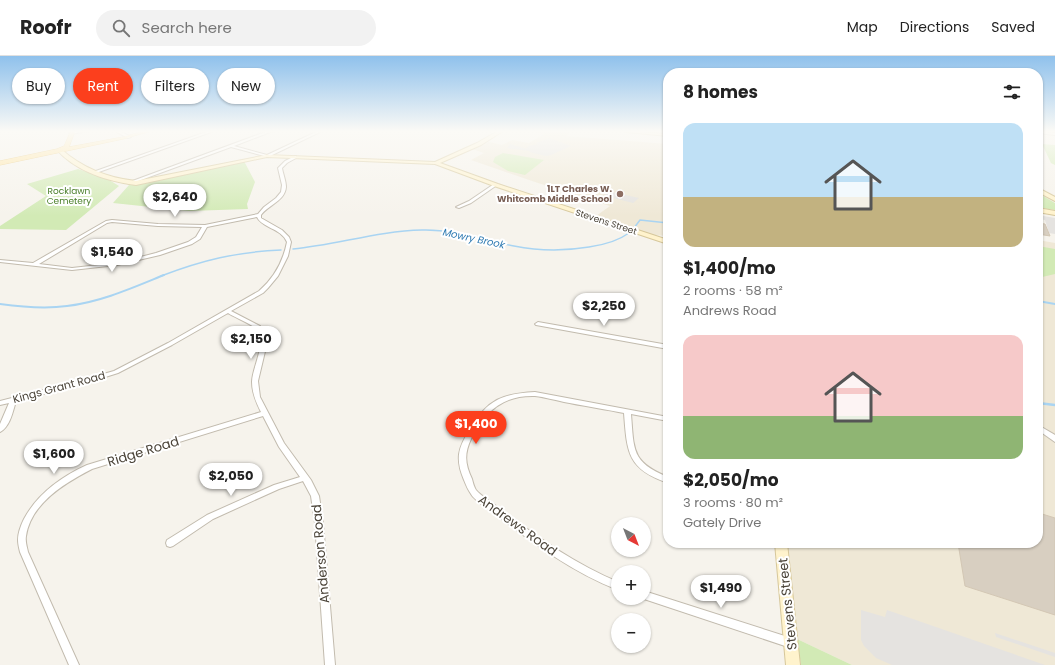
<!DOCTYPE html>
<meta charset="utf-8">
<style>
:root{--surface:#fff;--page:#f2f2f2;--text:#222;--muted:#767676;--line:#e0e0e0;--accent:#fc3f1d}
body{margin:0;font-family:Poppins,sans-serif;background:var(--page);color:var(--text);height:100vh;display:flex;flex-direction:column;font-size:15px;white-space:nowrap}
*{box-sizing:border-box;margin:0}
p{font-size:13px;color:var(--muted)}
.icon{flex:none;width:22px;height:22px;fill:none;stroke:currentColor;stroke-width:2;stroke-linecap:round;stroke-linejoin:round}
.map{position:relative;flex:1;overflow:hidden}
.side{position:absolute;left:663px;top:12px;width:380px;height:480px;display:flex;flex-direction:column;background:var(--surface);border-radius:16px;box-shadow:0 1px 3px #0004}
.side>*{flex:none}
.top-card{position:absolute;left:12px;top:12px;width:380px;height:36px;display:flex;gap:8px}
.needle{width:26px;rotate:138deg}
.fabs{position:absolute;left:611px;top:461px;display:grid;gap:8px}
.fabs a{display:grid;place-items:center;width:40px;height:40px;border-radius:50%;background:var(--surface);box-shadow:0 1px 3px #0004;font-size:20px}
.price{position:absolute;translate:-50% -34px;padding:0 9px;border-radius:14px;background:#fff;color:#222;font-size:13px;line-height:26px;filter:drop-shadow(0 1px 2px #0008)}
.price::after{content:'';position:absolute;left:50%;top:24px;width:12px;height:9px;margin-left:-6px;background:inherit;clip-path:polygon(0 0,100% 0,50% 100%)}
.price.selected{background:var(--accent);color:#fff}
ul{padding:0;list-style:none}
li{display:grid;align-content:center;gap:8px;height:212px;padding:0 20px}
li span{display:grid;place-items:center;height:124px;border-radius:12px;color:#555}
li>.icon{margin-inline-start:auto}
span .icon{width:72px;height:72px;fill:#fffc;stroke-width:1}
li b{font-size:17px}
h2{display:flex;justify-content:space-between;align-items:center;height:48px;padding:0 20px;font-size:17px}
.pill{padding:0 14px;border-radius:18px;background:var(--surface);box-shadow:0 1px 3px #0004;font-size:14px;line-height:36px}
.pill.selected{background:var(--accent);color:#fff}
header{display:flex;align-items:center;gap:24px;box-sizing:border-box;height:56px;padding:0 20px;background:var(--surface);border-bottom:1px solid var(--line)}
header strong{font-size:19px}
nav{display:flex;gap:22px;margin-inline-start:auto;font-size:14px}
.search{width:280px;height:36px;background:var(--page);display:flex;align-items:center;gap:10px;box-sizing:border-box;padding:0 14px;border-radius:22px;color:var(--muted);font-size:15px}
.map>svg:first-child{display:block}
</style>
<header>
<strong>Roofr</strong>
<div class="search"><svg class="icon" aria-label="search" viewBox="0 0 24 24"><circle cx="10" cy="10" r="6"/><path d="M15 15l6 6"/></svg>Search here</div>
<nav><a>Map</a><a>Directions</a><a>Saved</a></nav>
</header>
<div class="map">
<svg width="1055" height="609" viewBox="0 0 1055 609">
<rect width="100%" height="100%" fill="#f6f3ec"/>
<g fill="#efe8d6">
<polygon points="530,75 571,75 566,80 668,88 668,180 653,179 596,160 610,150 535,126 471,104 484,97 472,93 486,85 502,89 512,84 529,87 544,78"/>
<polygon points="1038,184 1055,187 1055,609 852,609 797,583 786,487 1038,487"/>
</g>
<g fill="#d2eab5">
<polygon points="1042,88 1055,89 1055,109 1051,107"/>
<polygon points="503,97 544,104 525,119 508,115 493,106 495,101"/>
<polygon points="244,105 255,126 247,148 248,153 189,155 113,147 129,129 161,124"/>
<polygon points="78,113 106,122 119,130 66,174 0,173 0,170 46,140 27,128"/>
<polygon points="1038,137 1055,147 1055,154 1038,152"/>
<polygon points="1038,190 1055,193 1055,218 1038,222"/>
<polygon points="797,583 852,609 801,609"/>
</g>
<g fill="#e5e3e0">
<polygon points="550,82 571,90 551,99 546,100 529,96 530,95 507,92 510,88 528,93 526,92 529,90 538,88 536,87"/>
<polygon points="603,134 639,142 633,147 605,140 606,139 602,135"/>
<polygon points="1038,159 1055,162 1055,178 1049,177 1045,164 1038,163"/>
<polygon points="861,554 885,561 887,554 1045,609 892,609 876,602 864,590 861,584"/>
<polygon points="995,577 1055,597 1055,601 996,581"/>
</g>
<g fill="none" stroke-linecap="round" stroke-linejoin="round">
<g stroke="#a9d4f2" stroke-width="1.5">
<polyline points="634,172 640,164 668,167"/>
<path d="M 293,193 C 336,189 378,175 422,174 C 454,173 483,184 514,190 C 539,195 565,195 589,191 C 603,189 618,185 629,177"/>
<path d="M 161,220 C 203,204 236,196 281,194"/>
</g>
<g stroke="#a9d4f2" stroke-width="2">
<polyline points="1038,245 1055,248"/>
<path d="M 0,248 C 22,251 45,253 67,250 C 101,246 132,232 164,219"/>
</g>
<polyline stroke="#a9d4f2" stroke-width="2.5" points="1038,347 1055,349"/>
</g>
<g fill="#d8cfc1" stroke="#d3c7b4">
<polygon points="1038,167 1045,168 1050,180 1038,178"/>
<polygon points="1039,457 1055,462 1055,559 965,530 958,487 1038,487"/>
</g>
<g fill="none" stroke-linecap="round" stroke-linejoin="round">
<defs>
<g id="street">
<polygon points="80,75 88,75 71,78 69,77"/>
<polygon points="115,75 119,75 131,81 128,82"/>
<polygon points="209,75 214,75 96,117 93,116"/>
<polygon points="268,75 273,75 234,90 267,99 318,75 322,75 268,101 231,91 130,128 127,127"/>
<polygon points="1038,75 1055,77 1055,79 1038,77"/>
<path d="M 295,100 L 296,100 L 296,102 L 287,107 L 282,112 C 283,118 286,125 286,131 C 285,145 268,149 261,159 L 261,162 L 282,174 L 289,181 L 291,186 L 288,200 L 278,220 L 268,232 L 263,237 L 231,255 L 260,270 L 266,280 L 267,287 L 258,325 L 260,341 L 284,387 L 311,424 L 319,440 L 323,467 L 335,609 L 325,609 L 315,467 L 311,440 L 303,425 L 279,433 L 213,463 L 173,490 L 170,491 L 167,490 L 166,487 L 167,484 L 207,459 L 274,429 L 300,421 L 279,391 L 263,360 L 92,413 C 65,427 31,447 26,480 C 25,486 27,491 28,496 L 79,609 L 69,609 L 20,496 C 19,492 18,488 18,484 C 18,477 21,469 24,463 C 38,437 61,421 87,409 L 261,356 C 256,346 252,337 252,326 C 252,311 269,284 255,272 C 251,268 234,261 228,257 L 172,289 L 118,317 L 83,328 L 16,345 C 13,355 10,371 0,376 L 0,368 L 9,347 L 0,349 L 0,345 L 82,324 L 114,315 L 168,287 L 259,235 C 274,222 283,206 287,186 C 281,172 262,172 257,161 L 207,171 L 200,183 L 192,188 L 160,199 L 117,209 L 72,214 L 0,206 L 0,204 L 33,207 L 106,165 L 112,164 L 158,168 L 205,169 L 258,158 L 264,151 L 276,142 L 281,136 L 282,129 L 278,112 L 285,105 ZM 112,166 L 158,170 L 202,171 L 196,181 L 188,186 L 156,197 L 117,207 L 72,212 L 39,208 L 107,167 Z"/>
<polygon points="494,128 497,129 471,147 459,152 456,151 469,145"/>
<polygon points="538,266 668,289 668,293 536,269 535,268"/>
<path d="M 535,336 L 668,361 L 668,365 L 631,358 C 634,394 631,406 668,421 L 668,427 C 627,413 627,396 624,357 C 604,353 584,350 564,346 C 555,344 544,341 535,340 C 503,339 485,355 471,383 C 464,398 465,408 472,423 C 473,427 474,431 476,434 C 480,439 494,448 500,453 C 537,481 575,508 618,526 L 618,534 C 572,516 533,487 494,457 C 488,452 474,444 471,438 C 468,434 466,429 464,424 C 455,403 458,392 470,373 C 488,343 502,338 535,336 Z"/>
<polygon points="1038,369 1055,379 1055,386 1038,374"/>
<polygon points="644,535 791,582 794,584 796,587 794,590 791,592 641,542 644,542"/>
</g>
<g id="secondary">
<path d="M 498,75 L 503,75 L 481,89 L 440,107 L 498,128 L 668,184 L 668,188 L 494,130 L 435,108 L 267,101 L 136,129 C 107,125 77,116 57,94 L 61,93 C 82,112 108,122 136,125 L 267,99 L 435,106 L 477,87 Z"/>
<polygon points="624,75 668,78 668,80 626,76"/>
<polygon points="1038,132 1055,141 1055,145 1038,136"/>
<polygon points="1038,152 1055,155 1055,159 1038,156"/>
<polygon points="775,487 787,487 800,609 786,609"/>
</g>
<polygon id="primary" points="71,75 75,75 69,91 123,81 144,75 151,75 123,83 0,109 0,105 57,93 64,90"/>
</defs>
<use href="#street" stroke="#c2bbae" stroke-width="2"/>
<use href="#secondary" stroke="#d6c79b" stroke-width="2"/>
<use href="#primary" stroke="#e6c16a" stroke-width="1"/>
<use href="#street" fill="#fff" fill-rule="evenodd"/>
<use href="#secondary" fill="#fff3cd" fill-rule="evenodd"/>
<use href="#primary" fill="#ffe39c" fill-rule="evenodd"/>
</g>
<linearGradient id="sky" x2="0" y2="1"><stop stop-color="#8fc1ec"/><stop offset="0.47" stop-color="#fbfaf6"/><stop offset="1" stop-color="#fbfaf6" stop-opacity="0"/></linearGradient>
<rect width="1055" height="160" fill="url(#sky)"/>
<circle fill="#8d6e63" stroke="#fff" stroke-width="1.5" cx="620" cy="138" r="4"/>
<g text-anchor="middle" stroke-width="4" stroke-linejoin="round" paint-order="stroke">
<g font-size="9" font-weight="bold" fill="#785e54" stroke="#fff" text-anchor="end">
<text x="612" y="136">1LT Charles W.<tspan x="612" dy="10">Whitcomb Middle School</tspan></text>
</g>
<g font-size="9" fill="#4a7f2a" stroke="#fff">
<text x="69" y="138">Rocklawn<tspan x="69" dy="10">Cemetery</tspan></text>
</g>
<g font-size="9" fill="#4b4439" stroke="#fff">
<text transform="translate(606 166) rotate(18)" y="3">Stevens Street</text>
</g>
<g font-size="10" font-style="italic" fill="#2e7ab2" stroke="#fff">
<text transform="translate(474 182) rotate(12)" y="4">Mowry Brook</text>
</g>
<g font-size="11" fill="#4b4439" stroke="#fff">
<text transform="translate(59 331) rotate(-15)" y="4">Kings Grant Road</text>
</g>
<g font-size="13" fill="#4b4439" stroke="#fff">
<text transform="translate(143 395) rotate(-17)" y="5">Ridge Road</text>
<text transform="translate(518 469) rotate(36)" y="5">Andrews Road</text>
<text transform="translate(320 498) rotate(-95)" y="5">Anderson Road</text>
<text transform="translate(787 548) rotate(-96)" y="5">Stevens Street</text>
</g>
</g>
</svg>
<div class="fabs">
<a><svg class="needle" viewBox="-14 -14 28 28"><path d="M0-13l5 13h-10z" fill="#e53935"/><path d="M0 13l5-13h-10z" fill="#767676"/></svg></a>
<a>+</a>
<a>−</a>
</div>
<b class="price" style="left:175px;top:162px">$2,640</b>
<b class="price" style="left:112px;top:217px">$1,540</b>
<b class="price" style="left:604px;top:271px">$2,250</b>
<b class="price" style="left:251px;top:304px">$2,150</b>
<b class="price selected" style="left:476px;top:389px">$1,400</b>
<b class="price" style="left:54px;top:419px">$1,600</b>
<b class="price" style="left:231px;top:441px">$2,050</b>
<b class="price" style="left:721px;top:553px">$1,490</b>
<div class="top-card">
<a class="pill">Buy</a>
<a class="pill selected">Rent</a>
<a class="pill">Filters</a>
<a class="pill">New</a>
</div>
<section class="side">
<h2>8 homes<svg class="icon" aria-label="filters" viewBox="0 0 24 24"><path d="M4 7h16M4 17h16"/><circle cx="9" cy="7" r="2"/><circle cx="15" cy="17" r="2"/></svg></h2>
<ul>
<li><span style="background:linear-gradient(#bfe0f5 60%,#c2b280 0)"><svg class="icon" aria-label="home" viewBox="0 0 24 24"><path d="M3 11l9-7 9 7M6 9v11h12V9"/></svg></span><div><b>$1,400/mo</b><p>2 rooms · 58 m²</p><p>Andrews Road</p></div></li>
<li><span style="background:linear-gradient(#f6c9c9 65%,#8fb573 0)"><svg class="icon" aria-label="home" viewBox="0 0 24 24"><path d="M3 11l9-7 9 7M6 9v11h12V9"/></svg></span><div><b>$2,050/mo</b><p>3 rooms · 80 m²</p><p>Gately Drive</p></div></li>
</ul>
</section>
</div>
